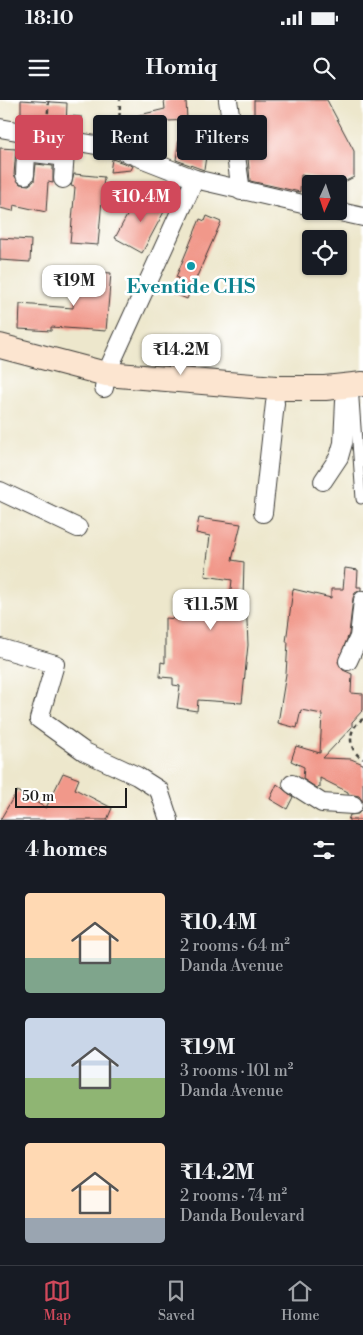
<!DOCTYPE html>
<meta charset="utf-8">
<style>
:root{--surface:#171b24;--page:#20242c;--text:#f1f3f6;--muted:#9ea1a6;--line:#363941;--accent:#d1495b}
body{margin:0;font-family:"Libre Bodoni",serif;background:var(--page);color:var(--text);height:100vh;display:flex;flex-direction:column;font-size:19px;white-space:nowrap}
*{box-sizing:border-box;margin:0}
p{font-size:16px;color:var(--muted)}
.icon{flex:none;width:28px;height:28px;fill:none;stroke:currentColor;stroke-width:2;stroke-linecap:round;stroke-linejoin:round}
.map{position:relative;height:720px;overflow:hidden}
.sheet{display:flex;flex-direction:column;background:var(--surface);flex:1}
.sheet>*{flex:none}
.top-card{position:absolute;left:15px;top:15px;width:334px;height:45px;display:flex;gap:10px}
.needle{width:32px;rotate:183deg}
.tools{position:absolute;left:302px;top:75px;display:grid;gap:10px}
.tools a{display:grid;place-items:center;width:45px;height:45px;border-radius:5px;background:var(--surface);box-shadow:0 1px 4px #0004;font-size:25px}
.scale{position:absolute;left:15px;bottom:12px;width:112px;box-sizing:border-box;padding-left:5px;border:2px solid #1c1c1c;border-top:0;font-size:14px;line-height:18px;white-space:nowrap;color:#1c1c1c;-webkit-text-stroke:4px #fff;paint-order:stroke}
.price{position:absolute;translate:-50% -42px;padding:0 11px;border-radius:10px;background:#fff;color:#222;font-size:16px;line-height:32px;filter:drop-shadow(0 1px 2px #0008)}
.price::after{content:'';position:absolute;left:50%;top:30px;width:15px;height:11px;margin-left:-8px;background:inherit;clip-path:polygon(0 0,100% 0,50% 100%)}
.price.on{background:var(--accent);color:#fff}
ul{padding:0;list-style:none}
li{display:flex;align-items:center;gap:15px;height:125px;padding:0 25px}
li span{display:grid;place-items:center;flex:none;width:140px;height:100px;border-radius:5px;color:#555}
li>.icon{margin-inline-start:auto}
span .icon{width:60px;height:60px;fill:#fffc;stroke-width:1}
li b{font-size:21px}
h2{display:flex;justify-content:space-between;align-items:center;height:60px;padding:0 25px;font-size:21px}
.tag{padding:0 18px;border-radius:5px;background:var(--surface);box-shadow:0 1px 4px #0004;font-size:18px;line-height:45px}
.tag.on{background:var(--accent);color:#fff}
.status{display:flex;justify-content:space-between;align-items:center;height:35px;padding:0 25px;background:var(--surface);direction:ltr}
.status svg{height:14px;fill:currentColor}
header{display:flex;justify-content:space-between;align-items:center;height:65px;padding:0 25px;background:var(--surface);font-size:22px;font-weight:700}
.tabs{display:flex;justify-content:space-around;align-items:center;height:70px;border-top:1px solid var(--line);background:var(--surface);font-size:14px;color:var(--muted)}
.tabs a{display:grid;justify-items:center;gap:2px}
.tabs .on{color:var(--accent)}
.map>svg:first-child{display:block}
</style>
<div class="status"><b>18:10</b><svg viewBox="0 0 49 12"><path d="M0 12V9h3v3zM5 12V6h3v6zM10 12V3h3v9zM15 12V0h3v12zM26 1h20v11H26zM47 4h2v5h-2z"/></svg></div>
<header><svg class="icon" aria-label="menu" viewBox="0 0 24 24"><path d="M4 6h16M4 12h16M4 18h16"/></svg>Homiq<svg class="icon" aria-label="search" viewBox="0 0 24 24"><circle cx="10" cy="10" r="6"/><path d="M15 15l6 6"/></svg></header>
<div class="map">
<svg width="363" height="720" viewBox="0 0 363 720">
<rect width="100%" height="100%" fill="#fff"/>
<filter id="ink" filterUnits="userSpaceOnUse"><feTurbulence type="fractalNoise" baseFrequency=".02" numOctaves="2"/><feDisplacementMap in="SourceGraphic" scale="10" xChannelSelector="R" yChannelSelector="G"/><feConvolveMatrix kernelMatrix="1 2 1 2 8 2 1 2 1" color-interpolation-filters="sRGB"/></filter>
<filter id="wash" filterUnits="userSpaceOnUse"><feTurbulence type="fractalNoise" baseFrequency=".0096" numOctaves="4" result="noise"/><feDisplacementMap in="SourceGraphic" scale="20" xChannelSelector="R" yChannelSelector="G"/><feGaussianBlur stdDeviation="1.12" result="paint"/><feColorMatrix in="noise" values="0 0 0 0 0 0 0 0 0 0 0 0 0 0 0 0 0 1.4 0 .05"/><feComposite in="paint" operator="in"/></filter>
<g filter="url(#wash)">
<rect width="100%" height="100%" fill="#ede7cc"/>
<g id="blocks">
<g fill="#f1988a">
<polygon points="21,0 67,3 66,27 49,26 50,21 21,21"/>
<polygon points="164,0 186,0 187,20 132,23 131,17 165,9"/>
<polygon points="254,0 327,0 354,51 354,77 344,82 301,75 300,92 250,81 246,34 254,34"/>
<polygon points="70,16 82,17 81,32 69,30"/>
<polygon points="179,39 208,43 204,70 176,60"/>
<polygon points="0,48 16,49 14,75 20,84 29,85 34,81 36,64 53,66 53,83 48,82 46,112 14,105 13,111 0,108"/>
<polygon points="112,59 133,66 131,70 110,72"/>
<polygon points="74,74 104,77 98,145 70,143 75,87 71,86"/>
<polygon points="139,93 166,108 142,153 115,138"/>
<polygon points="207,116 221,122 187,199 173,193 179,178 176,177 200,119 205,121"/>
<polygon points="0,138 31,140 30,162 0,160"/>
<polygon points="76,171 95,172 95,174 96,172 111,173 106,231 51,227 51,231 19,229 20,204 73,208"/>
<polygon points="199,418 241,424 232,460 244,462 243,498 246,498 248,545 242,603 198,600 197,611 177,608 180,586 173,585 173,578 160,577 161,562 165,563 165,518 190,520 191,505 229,507 232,480 205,476 210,436 196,433"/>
<polygon points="345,468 358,470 357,487 361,487 361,490 355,493 353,498 349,534 338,562 343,570 352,574 351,593 363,594 363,610 352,622 352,627 323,658 351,659 363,664 363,702 359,696 348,694 348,692 320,678 320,687 317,688 303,679 304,667 291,661 296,646 320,653 322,614 301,610 297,628 278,623 286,574 288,542 286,542 293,489 331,498 331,489 343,489"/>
<polygon points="63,673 79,679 75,689 112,708 107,720 0,720 17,691 46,708"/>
<polygon points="277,684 293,697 287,709 270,699"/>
<polygon points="363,708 363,720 348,720 350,715 358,714"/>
</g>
</g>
</g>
<g filter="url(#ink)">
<use href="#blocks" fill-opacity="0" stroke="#3b3a36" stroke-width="1"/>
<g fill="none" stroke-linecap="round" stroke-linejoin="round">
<defs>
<polyline id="lane" points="353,285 361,399"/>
<g id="street">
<polyline points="228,0 241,91"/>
<polyline points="0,28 118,49 195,79 311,106"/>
<polyline points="27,52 65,57"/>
<polyline points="25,75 27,33"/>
<polyline points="63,79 66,40"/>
<polyline points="336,111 363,117"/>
<polyline points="104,288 106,274 195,79"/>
<polyline points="323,381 339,357 343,343 345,301"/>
<polyline points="0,391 78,428"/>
<polyline points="263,413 275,303"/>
<polyline points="0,548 55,564 39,619 85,652 137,676 159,690 169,720"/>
<polyline points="348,561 359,537 363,500"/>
<polyline points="292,684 322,703 353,705"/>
</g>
<polyline id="secondary" points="0,246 106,274 276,288 325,288 363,284"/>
</defs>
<use href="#lane" stroke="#3b3a36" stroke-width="11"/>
<use href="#street" stroke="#3b3a36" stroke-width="20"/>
<use href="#secondary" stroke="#3b3a36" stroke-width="26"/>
<g stroke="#3b3a36" stroke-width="2.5" stroke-dasharray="4 4" stroke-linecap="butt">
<polyline points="47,21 49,0"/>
<polyline points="119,33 120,0"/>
<path d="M 363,619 C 347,628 347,650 363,659"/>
</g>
<use href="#lane" stroke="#fff" stroke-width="9"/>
<use href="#street" stroke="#fff" stroke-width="18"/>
<use href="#secondary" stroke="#fce5d0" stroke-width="24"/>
</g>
</g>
<circle fill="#0f9aa8" stroke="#fff" stroke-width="2" cx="191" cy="166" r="5"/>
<g text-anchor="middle" stroke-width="5" stroke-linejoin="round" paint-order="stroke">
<g font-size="20" font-weight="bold" fill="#0d838f" stroke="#fff">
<text x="191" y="193">Eventide CHS</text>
</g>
</g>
</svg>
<div class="tools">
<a><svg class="needle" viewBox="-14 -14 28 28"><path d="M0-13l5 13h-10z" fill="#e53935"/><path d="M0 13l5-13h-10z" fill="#9ea1a6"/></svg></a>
<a><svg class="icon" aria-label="locate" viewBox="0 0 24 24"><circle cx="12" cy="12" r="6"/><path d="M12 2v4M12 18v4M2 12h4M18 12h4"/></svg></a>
</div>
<div class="scale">50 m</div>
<b class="price on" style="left:141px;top:123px">₹10.4M</b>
<b class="price" style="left:74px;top:207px">₹19M</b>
<b class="price" style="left:181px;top:276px">₹14.2M</b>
<b class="price" style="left:211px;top:531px">₹11.5M</b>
<div class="top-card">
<a class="tag on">Buy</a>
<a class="tag">Rent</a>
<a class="tag">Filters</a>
</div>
</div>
<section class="sheet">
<h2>4 homes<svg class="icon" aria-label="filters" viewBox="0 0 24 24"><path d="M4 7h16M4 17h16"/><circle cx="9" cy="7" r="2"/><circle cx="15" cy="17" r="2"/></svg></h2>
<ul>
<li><span style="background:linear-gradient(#ffd9b3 65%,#7fa58c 0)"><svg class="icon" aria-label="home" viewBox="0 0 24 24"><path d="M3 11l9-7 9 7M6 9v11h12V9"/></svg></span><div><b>₹10.4M</b><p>2 rooms · 64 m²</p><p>Danda Avenue</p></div></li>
<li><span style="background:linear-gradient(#c9d6e8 60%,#8fb573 0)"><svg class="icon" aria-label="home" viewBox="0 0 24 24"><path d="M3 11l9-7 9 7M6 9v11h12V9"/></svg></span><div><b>₹19M</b><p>3 rooms · 101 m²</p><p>Danda Avenue</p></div></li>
<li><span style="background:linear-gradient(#ffd9b3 75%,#9aa5b1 0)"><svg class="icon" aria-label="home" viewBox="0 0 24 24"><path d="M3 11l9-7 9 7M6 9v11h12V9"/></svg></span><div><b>₹14.2M</b><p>2 rooms · 74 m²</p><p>Danda Boulevard</p></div></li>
</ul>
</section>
<nav class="tabs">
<a class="on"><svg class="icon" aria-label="map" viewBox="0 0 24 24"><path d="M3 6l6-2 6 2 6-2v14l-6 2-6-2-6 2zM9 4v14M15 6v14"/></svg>Map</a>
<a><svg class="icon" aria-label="saved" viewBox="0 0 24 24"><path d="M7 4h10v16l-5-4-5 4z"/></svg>Saved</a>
<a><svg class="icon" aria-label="home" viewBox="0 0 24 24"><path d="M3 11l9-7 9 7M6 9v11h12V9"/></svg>Home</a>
</nav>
